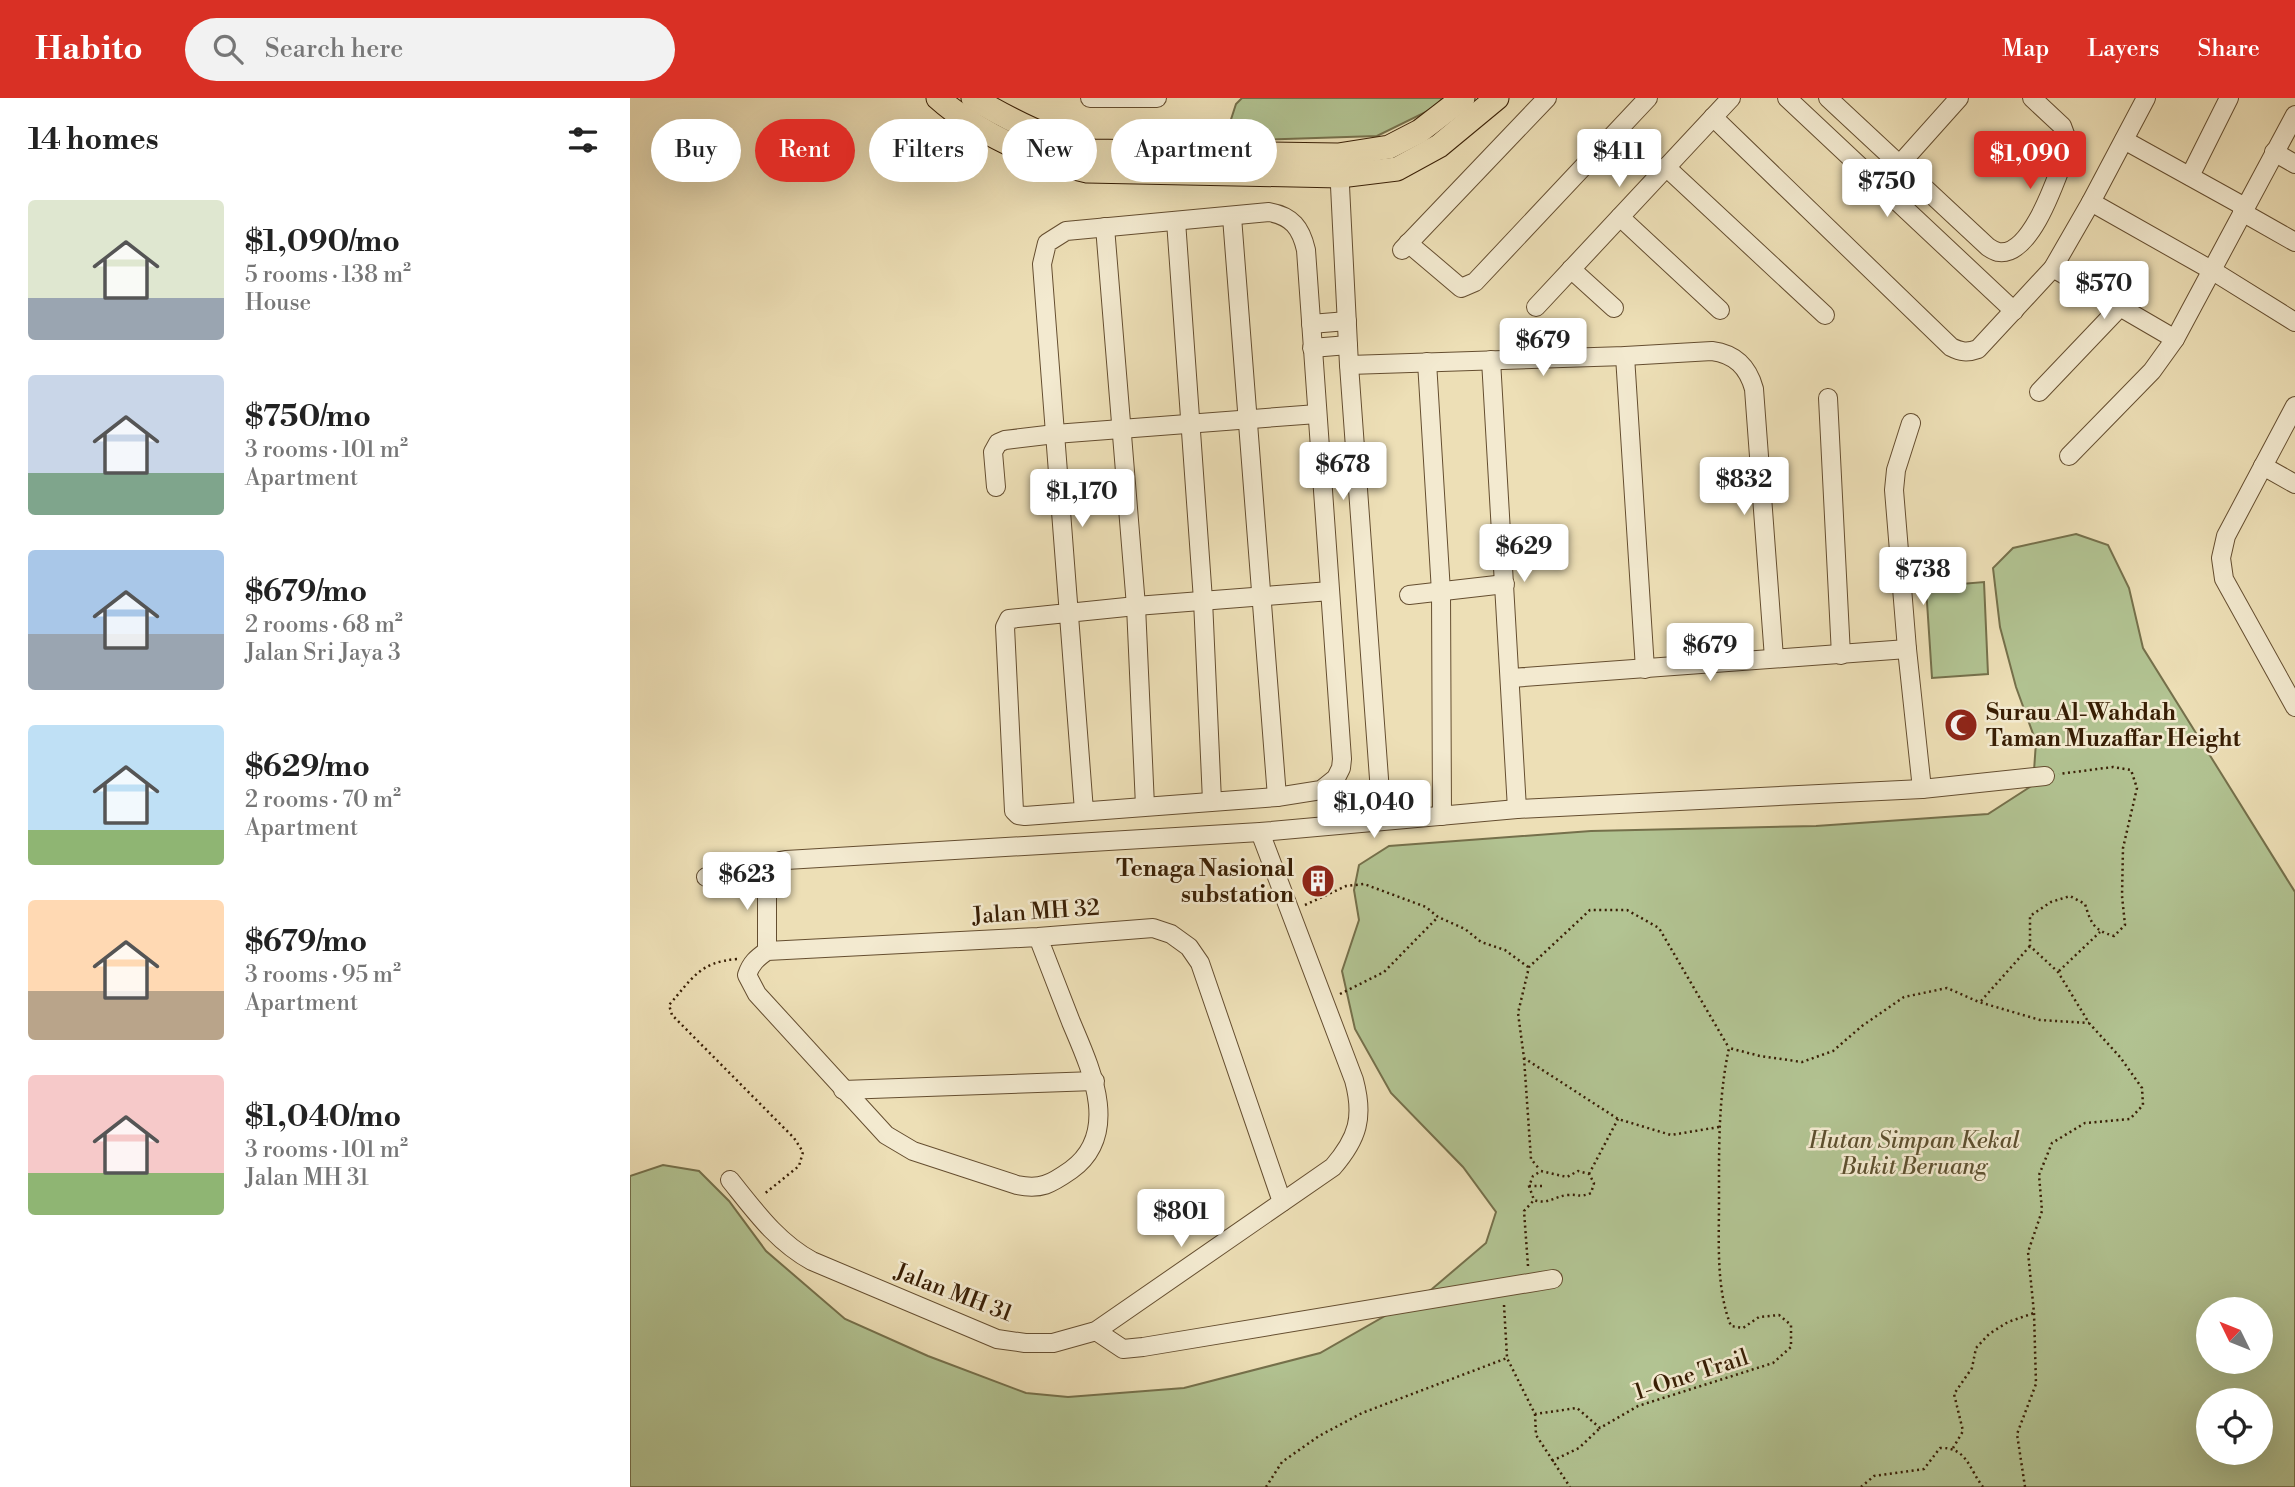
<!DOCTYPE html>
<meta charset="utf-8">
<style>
:root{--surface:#fff;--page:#f2f2f2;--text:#222;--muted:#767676;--accent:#d93025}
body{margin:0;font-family:"Libre Bodoni",serif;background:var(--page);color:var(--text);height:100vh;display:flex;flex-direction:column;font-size:26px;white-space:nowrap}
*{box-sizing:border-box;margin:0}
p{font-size:23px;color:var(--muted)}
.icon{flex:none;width:38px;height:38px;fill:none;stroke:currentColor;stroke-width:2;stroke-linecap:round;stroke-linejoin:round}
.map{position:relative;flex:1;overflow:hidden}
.details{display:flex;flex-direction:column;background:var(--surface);width:630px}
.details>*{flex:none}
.top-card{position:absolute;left:21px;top:21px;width:665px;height:63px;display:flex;gap:14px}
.needle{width:46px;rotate:313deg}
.fabs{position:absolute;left:1566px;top:1199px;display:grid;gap:14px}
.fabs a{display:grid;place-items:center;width:77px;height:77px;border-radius:50%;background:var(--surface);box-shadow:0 7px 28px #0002;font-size:35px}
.price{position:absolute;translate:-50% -60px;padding:0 16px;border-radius:7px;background:#fff;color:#222;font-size:23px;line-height:46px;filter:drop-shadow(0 2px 4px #0008)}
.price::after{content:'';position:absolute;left:50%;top:42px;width:21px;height:16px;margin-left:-10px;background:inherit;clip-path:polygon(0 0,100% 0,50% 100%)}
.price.current{background:var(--accent);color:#fff}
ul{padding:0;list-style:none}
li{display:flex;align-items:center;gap:21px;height:175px;padding:0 28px}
li span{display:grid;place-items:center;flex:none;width:196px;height:140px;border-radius:7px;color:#555}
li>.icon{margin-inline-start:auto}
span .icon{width:84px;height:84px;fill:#fffc;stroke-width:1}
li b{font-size:30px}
h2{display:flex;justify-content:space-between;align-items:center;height:84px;padding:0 28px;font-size:30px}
.pill{padding:0 24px;border-radius:32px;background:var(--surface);box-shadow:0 7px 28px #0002;font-size:24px;line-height:63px}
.pill.current{background:var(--accent);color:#fff}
header{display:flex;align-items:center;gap:42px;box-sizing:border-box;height:98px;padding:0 35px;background:var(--accent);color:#fff}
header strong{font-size:33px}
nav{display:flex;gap:38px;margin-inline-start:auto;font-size:24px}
.search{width:490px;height:63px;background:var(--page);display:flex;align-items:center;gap:18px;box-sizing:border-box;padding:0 24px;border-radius:38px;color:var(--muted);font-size:26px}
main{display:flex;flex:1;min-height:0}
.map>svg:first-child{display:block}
</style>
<header>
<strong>Habito</strong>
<div class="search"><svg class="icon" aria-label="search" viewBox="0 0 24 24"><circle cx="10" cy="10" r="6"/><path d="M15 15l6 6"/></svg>Search here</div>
<nav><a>Map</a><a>Layers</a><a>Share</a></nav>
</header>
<main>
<section class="details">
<h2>14 homes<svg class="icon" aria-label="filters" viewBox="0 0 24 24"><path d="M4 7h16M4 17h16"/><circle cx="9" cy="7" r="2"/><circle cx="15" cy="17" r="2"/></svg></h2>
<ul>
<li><span style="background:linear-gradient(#dfe7d0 70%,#9aa5b1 0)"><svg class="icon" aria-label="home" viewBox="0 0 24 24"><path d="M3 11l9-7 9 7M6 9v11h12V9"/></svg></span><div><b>$1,090/mo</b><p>5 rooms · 138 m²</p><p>House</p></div></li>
<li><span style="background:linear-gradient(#c9d6e8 70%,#7fa58c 0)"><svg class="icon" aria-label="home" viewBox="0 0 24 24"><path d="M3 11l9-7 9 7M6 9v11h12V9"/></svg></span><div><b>$750/mo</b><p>3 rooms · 101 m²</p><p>Apartment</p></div></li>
<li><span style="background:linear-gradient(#a9c7e8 60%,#9aa5b1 0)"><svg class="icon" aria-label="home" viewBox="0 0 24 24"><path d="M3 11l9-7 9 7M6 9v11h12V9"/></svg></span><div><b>$679/mo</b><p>2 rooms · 68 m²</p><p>Jalan Sri Jaya 3</p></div></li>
<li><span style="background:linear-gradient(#bfe0f5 75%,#8fb573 0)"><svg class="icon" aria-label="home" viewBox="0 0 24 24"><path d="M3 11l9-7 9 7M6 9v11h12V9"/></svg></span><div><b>$629/mo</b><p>2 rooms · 70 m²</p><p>Apartment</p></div></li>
<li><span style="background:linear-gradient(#ffd9b3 65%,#b9a48a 0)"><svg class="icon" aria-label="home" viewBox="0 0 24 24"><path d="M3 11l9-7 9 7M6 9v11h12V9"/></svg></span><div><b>$679/mo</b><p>3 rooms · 95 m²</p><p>Apartment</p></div></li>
<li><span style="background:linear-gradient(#f6c9c9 70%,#8fb573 0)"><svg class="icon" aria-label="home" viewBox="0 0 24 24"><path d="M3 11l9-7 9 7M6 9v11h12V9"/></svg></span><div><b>$1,040/mo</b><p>3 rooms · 101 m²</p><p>Jalan MH 31</p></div></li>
</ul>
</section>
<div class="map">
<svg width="1665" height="1389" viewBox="0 0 1665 1389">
<rect width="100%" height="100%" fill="#eddfb6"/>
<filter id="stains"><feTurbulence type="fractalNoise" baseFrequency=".00286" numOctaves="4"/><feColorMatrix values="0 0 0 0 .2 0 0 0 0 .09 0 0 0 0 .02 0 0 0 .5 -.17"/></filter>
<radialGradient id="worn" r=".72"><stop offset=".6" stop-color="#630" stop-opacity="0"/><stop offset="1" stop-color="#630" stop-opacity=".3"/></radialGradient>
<g fill="#b2c392" stroke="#75704b" stroke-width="2" fill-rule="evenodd">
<polygon points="612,0 813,0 802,11 747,38 594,43 606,6"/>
<path d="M 1446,436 L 1478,447 L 1499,490 L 1513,550 L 1665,794 L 1665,1389 L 0,1389 L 0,1078 L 33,1067 L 69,1073 L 99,1103 L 136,1153 L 215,1221 L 298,1258 L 396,1295 L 438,1299 L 554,1290 L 690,1255 L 802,1191 L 856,1145 L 866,1114 L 833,1069 L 761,995 L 725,931 L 712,873 L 729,822 L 724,792 L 729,767 L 759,748 L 961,733 L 1186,728 L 1358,716 L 1403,687 L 1406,644 L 1386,589 L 1370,529 L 1363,470 L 1383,450 ZM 1578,1211 L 1631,1211 L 1631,1264 L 1578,1264 ZM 1578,1302 L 1631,1302 L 1631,1354 L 1578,1354 Z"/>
<polygon points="1354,484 1358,576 1302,580 1296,489"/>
</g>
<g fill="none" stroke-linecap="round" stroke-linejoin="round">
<defs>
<g id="minor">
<polyline points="460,0 527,0"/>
<polyline points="1157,0 1384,213"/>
<path d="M 1198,0 L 1358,149 C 1361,151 1364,153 1368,154 C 1403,160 1429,72 1439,47 L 1432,28 L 1402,0"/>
<path d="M 1083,19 L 1321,249 C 1331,254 1337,255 1348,251 L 1423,170 L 1461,104 L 1516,0"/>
<polyline points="1494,42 1615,109"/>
<polyline points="1644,54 1665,66"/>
<polyline points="1270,66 1329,0"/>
<polyline points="709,68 719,267 752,722"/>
<polyline points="1036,69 1195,217"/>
<polyline points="1560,78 1599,0"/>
<polyline points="1461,104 1583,173 1665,224"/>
<polyline points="1612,114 1665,144"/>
<polyline points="602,119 647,699"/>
<polyline points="990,119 1090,212"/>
<polyline points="546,123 573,502 582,703"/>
<polyline points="475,129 506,508 515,708"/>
<polyline points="778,145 831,190 845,184 1018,0"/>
<polyline points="772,152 917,0"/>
<polyline points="1423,170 1545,241"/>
<polyline points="941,171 984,210"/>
<polyline points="906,209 1101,0"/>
<polyline points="681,226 717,223"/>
<polyline points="682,250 718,247"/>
<polyline points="995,258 1015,571"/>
<polyline points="861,262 887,711"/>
<polyline points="797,264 811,494 812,718"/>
<path d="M 719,267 L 995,258 L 1082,253 C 1105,256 1118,269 1124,291 L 1144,560"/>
<polyline points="1409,294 1490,209"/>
<polyline points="1198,300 1211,557"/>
<polyline points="1665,308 1596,438 1591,460 1594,481 1665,609"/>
<polyline points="1281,325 1266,372 1264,392 1277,551 1292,691"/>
<polyline points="1439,358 1522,273 1545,241 1665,17"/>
<polyline points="1633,368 1665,386"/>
<polyline points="366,389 363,354 368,345 375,342 425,336 687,316"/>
<polyline points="779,497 875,486"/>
<polyline points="881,580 1277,551"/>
<path d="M 454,713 L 412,166 L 417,145 L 436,133 L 639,114 C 662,118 671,130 676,152 L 712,661 L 711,670 L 706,680 L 691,692 L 647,699 L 395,718 L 388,717 L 384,713 L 375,529 L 379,521 L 506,508 L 700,493"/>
<polyline points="137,775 137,853"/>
<path d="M 76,779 L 137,775 C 141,766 147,763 156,762 L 630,734 L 887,711 L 1292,691 L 1415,678"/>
<path d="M 408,839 C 419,867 430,895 441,924 C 460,969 492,1035 441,1072 C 421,1086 411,1092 387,1087 L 283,1053 L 256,1037 L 127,896 L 117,877 C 121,865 127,860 137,853 L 408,839 L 523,830 L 541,836 L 559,849 L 570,865 L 652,1104"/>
<polyline points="213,992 465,983"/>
<path d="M 100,1082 C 125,1113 147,1144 182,1163 L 367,1241 L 395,1245 L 423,1245 L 466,1233 L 703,1069 C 728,1040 734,1019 724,982 L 630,734"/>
<polyline points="466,1233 493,1251 513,1249 923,1181"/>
</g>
<g id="major">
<path d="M 308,0 C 346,34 408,63 457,73 L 710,78 L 767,71 L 809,48 L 867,0"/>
<path d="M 343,0 C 380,22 421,43 463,53 L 708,57 L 759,49 L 790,33 L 833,0"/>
</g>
</defs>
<use href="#minor" stroke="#654e30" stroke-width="20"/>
<use href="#major" stroke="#381e04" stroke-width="25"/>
<g stroke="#381e04" stroke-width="2.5" stroke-dasharray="2 3.5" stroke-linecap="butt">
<polyline points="675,807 716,788 734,786 796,809 808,819 835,831 851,844 875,852 898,869"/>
<path d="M 107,861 C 69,864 62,881 39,907 L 42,917 L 164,1040 L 173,1054 L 169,1068 L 133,1097"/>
<polyline points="1429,873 1470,834"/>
<polyline points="710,896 754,874 808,819"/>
<polyline points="1351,903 1400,848"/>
<polyline points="894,960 901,1061 910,1072"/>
<polyline points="1089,1029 1041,1037 988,1021 894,960 888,915 899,869 960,812 997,812 1029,830 1099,950"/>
<path d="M 911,1073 L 937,1079 L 948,1073 L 959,1076 L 964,1085 L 961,1095 C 949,1100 949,1096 938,1097 C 925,1098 918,1107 904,1102 L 899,1088 L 903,1078 Z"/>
<polyline points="959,1076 988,1021"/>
<polyline points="899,1088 912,1088"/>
<polyline points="898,1168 894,1113 904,1102"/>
<polyline points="874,1207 877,1259"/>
<polyline points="905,1316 906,1337 940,1389"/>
<polyline points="1323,1350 1333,1333 1324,1296 1342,1270 1346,1250 1359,1236 1378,1224 1404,1215"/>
<polyline points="922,1363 949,1350 970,1330"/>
<path d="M 636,1389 L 652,1364 L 689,1338 L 732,1315 L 877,1260 L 905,1316 L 947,1310 L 970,1330 L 1008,1308 L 1143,1265 L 1161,1249 L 1161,1227 L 1149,1217 L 1129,1219 L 1113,1230 L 1101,1228 C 1086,1191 1089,1145 1089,1105 C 1089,1053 1088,1001 1099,950 L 1130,958 L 1172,964 L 1203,953 L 1232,928 L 1274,899 L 1317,890 L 1349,904 L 1410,922 L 1459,925"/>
<path d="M 1231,1389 L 1244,1378 L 1294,1371 L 1310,1350 C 1337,1349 1339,1371 1353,1389"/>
<path d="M 1395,1389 L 1387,1336 L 1406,1286 L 1404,1215 L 1398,1154 L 1412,1113 L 1409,1077 L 1422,1045 L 1455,1025 L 1500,1021 L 1513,1007 L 1512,990 L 1490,959 L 1459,925 L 1428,874 L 1400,848 L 1400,818 L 1421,804 L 1440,798 L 1455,806 C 1461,825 1463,832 1484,838 L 1495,827 L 1492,798 L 1493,750 L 1507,690 L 1501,672 L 1483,669 L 1429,676"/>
</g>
<use href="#minor" stroke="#f3ead0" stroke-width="18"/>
<use href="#major" stroke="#eddfb6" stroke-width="23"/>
</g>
<defs>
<symbol id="mosque-disc" viewBox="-11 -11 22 22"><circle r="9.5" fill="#8f2418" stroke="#f3ead0"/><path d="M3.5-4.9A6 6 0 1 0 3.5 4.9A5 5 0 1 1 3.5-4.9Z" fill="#fff"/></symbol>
<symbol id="building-disc" viewBox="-11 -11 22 22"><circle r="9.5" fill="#8f2418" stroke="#f3ead0"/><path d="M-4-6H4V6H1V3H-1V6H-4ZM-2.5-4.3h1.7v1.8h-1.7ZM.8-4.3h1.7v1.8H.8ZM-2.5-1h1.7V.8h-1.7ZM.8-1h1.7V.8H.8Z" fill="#fff"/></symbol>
</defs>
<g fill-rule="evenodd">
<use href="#mosque-disc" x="1312" y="608" width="38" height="38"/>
<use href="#building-disc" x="669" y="764" width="38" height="38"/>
</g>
<g text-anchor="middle" stroke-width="5" stroke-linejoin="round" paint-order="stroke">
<g font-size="23" font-weight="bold" fill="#381e04" stroke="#f3ead0" text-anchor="start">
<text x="1356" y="622">Surau Al-Wahdah<tspan x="1356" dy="26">Taman Muzaffar Height</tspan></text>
<text x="664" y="778" text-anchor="end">Tenaga Nasional<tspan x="664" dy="26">substation</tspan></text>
</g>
<g font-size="23" fill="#381e04" stroke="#f3ead0">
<text transform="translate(406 813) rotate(-4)" y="8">Jalan MH 32</text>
<text transform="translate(324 1194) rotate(21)" y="8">Jalan MH 31</text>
<text transform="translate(1061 1276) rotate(-18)" y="8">1-One Trail</text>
</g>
<g font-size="23" font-style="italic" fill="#5d502f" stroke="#f3ead0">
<text x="1284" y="1050">Hutan Simpan Kekal<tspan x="1284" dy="26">Bukit Beruang</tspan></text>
</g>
</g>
<rect width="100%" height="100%" filter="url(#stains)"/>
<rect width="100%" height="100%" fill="url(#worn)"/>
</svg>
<div class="fabs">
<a><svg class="needle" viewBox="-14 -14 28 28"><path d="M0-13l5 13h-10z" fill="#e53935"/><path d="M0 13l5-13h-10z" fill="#767676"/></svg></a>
<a><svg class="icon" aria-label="locate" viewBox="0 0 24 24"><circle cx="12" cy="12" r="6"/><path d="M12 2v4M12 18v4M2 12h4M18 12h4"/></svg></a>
</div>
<b class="price" style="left:989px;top:91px">$411</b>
<b class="price current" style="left:1400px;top:93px">$1,090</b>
<b class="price" style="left:1257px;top:121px">$750</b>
<b class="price" style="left:1474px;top:223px">$570</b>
<b class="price" style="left:913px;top:280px">$679</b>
<b class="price" style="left:713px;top:404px">$678</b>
<b class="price" style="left:1114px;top:419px">$832</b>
<b class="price" style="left:452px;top:431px">$1,170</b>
<b class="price" style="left:894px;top:486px">$629</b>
<b class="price" style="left:1293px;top:509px">$738</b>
<b class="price" style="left:1080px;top:585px">$679</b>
<b class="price" style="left:744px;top:742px">$1,040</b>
<b class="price" style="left:117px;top:814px">$623</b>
<b class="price" style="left:551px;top:1151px">$801</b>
<div class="top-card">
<a class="pill">Buy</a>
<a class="pill current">Rent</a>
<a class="pill">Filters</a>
<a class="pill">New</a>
<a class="pill">Apartment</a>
</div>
</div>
</main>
